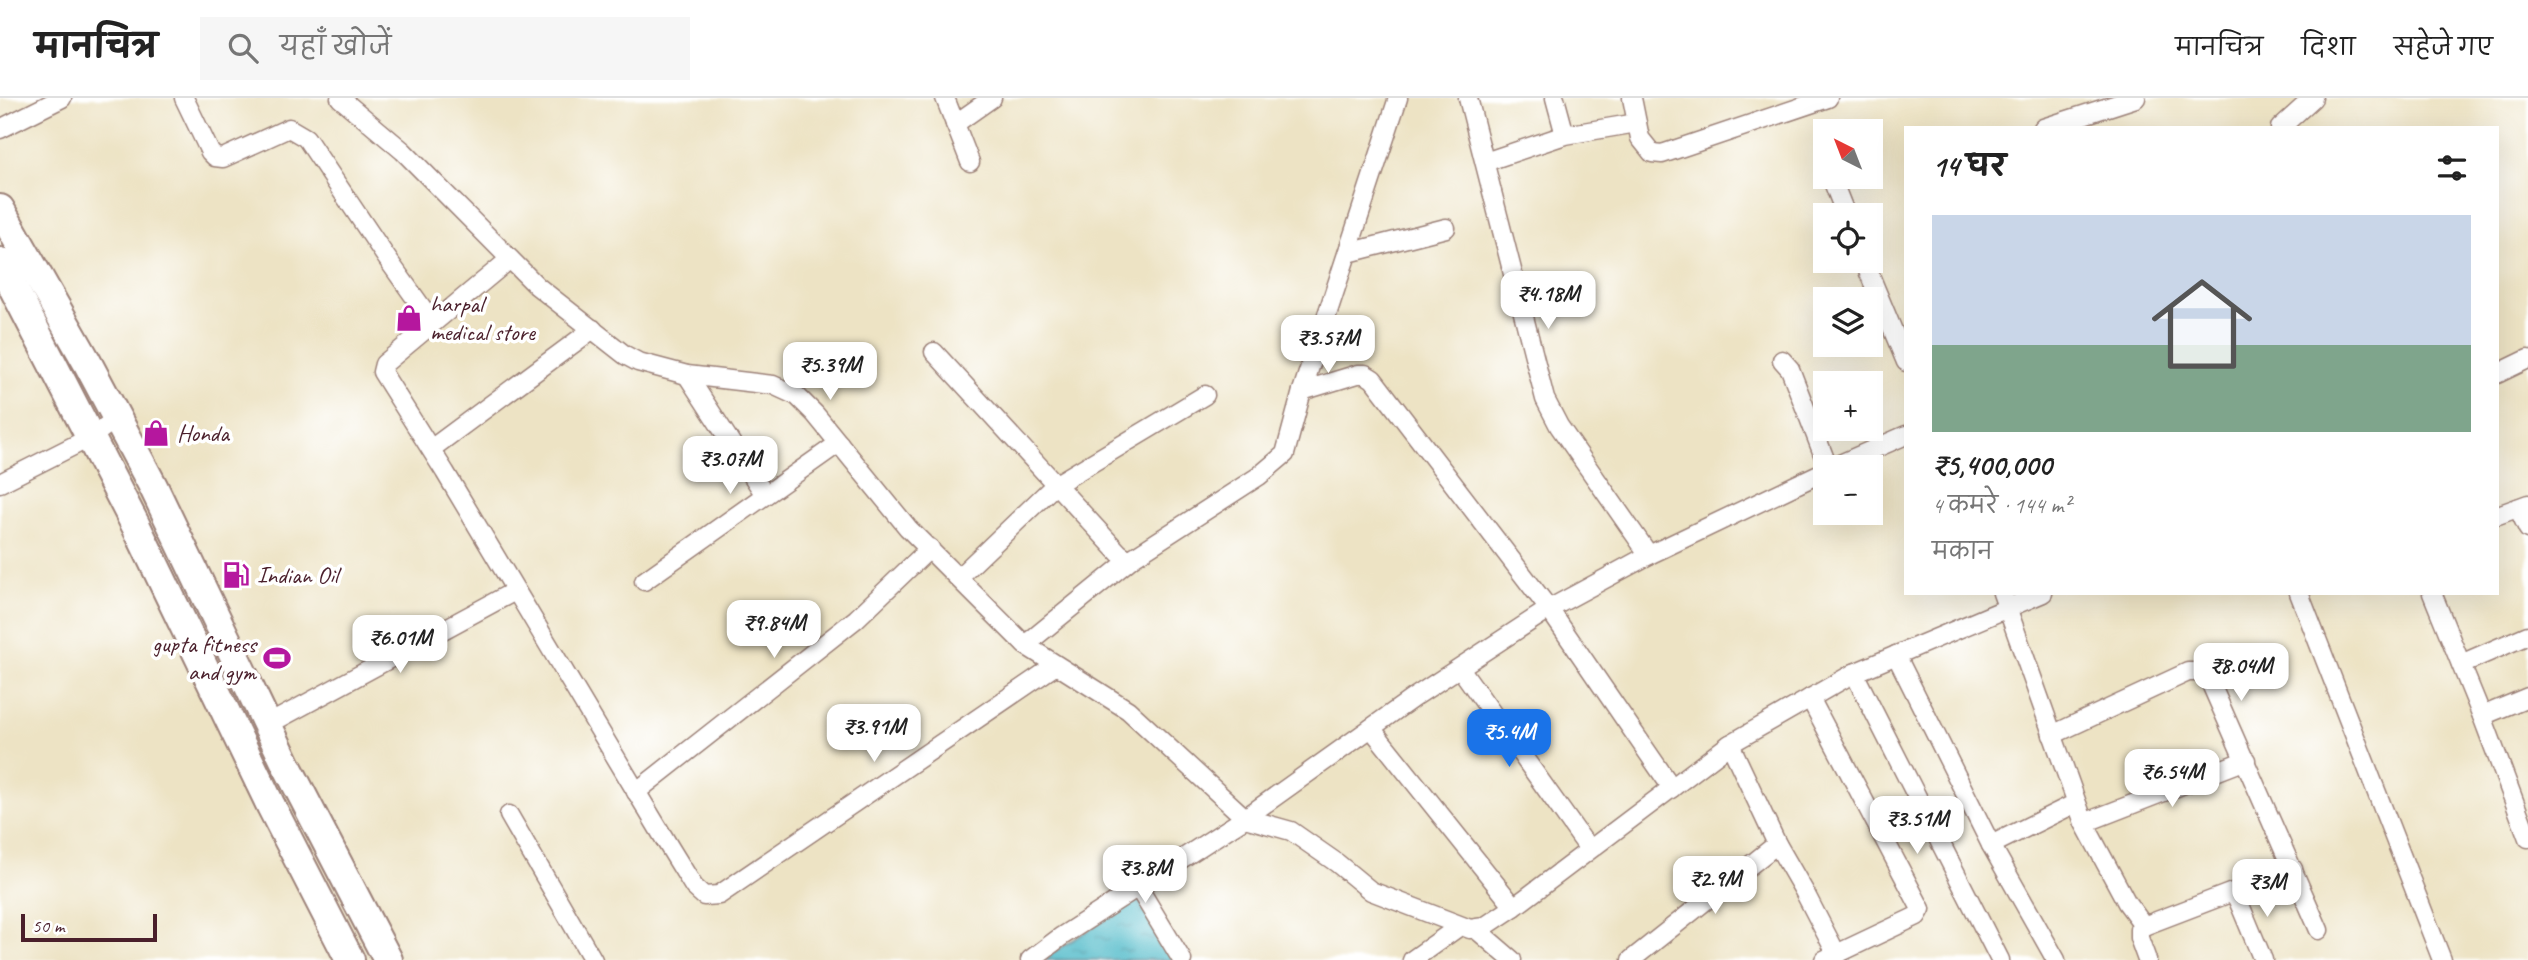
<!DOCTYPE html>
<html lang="hi">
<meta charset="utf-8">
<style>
:root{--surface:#fff;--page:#f6f6f6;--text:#222;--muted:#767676;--line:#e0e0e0;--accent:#1a73e8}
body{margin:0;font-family:Caveat,"Playpen Sans Deva",sans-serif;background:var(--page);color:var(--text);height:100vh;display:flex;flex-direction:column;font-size:26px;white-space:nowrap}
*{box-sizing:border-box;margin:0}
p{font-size:23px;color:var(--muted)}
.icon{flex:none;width:38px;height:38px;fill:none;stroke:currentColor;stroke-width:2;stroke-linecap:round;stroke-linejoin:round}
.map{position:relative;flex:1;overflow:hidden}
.details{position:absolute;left:1904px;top:28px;width:595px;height:469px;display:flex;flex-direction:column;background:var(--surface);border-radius:0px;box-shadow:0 7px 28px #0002}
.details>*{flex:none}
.needle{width:46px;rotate:318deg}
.fabs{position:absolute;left:1813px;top:21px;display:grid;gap:14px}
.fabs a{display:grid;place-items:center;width:70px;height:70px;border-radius:0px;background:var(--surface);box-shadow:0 7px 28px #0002;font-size:35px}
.scale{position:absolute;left:21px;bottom:18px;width:136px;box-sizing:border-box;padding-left:7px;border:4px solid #4a1f2b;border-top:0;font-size:19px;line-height:24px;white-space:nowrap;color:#4a1f2b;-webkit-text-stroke:5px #fff;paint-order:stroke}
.price{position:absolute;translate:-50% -60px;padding:0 16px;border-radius:14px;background:#fff;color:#222;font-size:23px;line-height:46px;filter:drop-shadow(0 2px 4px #0008)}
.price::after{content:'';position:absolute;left:50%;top:42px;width:21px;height:16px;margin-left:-10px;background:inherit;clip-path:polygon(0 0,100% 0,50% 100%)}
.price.active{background:var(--accent);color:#fff}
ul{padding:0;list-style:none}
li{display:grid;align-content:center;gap:14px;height:371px;padding:0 28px}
li span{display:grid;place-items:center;height:217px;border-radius:0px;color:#555}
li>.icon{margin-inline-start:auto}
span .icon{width:126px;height:126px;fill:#fffc;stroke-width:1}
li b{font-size:30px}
h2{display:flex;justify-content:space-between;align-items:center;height:84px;padding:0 28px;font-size:30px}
header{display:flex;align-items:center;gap:42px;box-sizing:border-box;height:98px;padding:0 35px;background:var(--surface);border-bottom:2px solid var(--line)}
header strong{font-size:33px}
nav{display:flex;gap:38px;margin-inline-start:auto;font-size:24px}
.search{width:490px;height:63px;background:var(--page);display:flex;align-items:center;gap:18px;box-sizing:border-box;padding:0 24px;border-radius:0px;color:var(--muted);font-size:26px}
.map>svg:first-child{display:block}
</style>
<header>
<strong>मानचित्र</strong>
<div class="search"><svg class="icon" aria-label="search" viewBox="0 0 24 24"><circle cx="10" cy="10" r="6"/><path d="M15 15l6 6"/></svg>यहाँ खोजें</div>
<nav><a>मानचित्र</a><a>दिशा</a><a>सहेजे गए</a></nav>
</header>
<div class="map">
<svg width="2528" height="862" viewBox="0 0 2528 862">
<defs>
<pattern id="water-ripples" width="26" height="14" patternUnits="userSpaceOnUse" patternTransform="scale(1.75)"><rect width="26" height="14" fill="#4db9c8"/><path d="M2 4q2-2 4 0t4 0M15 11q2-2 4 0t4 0" fill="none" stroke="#4296a3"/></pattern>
</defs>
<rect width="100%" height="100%" fill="#fff"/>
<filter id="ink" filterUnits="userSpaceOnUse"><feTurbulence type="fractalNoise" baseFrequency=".0143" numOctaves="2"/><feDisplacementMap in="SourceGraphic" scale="14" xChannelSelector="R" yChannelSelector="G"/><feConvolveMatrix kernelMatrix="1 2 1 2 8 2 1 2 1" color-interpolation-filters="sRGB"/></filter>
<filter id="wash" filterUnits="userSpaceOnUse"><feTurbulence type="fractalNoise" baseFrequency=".00686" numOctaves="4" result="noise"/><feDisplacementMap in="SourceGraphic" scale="28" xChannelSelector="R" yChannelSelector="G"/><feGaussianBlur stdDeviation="1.57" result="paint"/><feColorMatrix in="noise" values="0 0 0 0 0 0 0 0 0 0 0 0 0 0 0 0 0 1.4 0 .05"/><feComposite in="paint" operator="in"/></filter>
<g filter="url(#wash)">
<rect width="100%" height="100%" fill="#ede3c4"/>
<polygon fill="url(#water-ripples)" stroke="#4c6c7a" stroke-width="2" points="1141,799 1177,862 1045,862 1052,855"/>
</g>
<g filter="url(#ink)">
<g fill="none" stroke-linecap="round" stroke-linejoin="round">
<defs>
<g id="minor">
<polyline points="184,0 210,54 215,59 223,60 289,30 306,40 386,159 433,225"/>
<polyline points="340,0 403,53 537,188 625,257 638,264 687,277 773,287 797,298 815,316 908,430 1025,547 1128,612 1245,720 1291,733 1337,765 1371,793 1470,831 1484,829 1514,809 1730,646 1854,575 2043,495"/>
<polyline points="945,0 970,64"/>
<polyline points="1468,0 1545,301 1559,328 1649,457"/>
<polyline points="1555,0 1565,37"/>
<polyline points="1632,0 1640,40 1652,55 1662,56 1828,0"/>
<polyline points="955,26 992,0"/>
<polyline points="2043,30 2136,0"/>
<polyline points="2280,30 2313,0"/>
<polyline points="0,31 62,0"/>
<polyline points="1485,64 1565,37 1637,25"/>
<polyline points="1831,79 1846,117"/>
<polyline points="1348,155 1446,130"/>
<polyline points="510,161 384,266 382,274 445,374 670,750 694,789 704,798 719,797 1056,567"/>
<polyline points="1864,163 1906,264"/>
<polyline points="934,254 1119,455 1126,460 1132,460"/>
<polyline points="1782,262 1790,271 1828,369"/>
<polyline points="2497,276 2528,261"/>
<polyline points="687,277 765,397"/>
<polyline points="1302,293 1358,276 1365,276 1373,281 1549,511 1672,690"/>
<polyline points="431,351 593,231"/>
<polyline points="1833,369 1906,337"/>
<polyline points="0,385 91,339 117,320"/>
<polyline points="2518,410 2528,431"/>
<polyline points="2498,417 2528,406"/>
<polyline points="958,480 1055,387 1205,297"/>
<polyline points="644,483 839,345"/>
<polyline points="2002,495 2084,725 2127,805 2144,828"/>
<polyline points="2299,495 2442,862"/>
<polyline points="2432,495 2482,618 2528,740"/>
<polyline points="1025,547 1132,460 1259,378 1285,356 1302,293 1398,0"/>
<polyline points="1896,557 1991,747 2056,862"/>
<polyline points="2461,566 2528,537"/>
<polyline points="1460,570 1589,751"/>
<polyline points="1854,575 2000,862"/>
<polyline points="1810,600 1921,811 1917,818 1824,862"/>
<polyline points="2482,618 2528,599"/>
<polyline points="267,627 515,493"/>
<polyline points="1371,630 1514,809"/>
<polyline points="2052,637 2188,574 2201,574 2211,586 2319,832"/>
<polyline points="1730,646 1777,746 1804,793 1836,855"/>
<polyline points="636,694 856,521 930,450"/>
<polyline points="509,717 593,862"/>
<polyline points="2084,725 2246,662"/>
<polyline points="1991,747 2076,705"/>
<polyline points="1138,789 1182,862"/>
<polyline points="2235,795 2263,862"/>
<polyline points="1477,832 1512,862"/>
<polyline points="1030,862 1062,838 1245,720 1413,600 1549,511 1649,457 1825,373"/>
<polyline points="1412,862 1460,828"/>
<polyline points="1631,862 1777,746"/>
<polyline points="2147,862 2139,840 2139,831 2141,829 2293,771"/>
</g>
<g id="trunk">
<polyline points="0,111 87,264 153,388 287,668 388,862"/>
<polyline points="0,164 136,428 271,708 350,862"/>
</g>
</defs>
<use href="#minor" stroke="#9c8178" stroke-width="21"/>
<use href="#trunk" stroke="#9c8178" stroke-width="32"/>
<use href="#minor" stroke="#fff" stroke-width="18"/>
<use href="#trunk" stroke="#fff" stroke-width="28"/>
</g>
</g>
<defs>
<symbol id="shop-bare" viewBox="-9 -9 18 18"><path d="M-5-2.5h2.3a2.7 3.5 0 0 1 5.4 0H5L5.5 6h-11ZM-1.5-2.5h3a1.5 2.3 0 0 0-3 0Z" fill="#b5179e" stroke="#fff" stroke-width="2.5" paint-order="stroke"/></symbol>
<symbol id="fuel-bare" viewBox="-9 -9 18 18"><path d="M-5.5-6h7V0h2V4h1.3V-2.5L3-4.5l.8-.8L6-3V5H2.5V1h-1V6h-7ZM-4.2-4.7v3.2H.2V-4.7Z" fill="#b5179e" stroke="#fff" stroke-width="2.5" paint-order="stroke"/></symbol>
<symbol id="stadium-bare" viewBox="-9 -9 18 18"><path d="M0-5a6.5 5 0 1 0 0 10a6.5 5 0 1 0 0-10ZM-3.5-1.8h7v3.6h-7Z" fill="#b5179e" stroke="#fff" stroke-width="2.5" paint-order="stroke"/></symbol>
</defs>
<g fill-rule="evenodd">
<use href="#shop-bare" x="390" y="201" width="38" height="38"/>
<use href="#shop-bare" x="137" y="316" width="38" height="38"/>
<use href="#fuel-bare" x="217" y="458" width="38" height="38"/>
<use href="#stadium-bare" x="258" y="541" width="38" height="38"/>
</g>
<g text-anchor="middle" stroke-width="7" stroke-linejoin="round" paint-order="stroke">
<g font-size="24" fill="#4a1f2b" stroke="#fff" text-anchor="start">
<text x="430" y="214">harpal<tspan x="430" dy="28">medical store</tspan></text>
<text x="177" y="343">Honda</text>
<text x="257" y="485">Indian Oil</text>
<text x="256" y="554" text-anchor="end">gupta fitness<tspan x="256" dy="28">and gym</tspan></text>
</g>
</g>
</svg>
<div class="fabs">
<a><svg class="needle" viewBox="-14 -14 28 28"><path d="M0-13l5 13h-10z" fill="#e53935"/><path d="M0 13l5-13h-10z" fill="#767676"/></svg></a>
<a><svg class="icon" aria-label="locate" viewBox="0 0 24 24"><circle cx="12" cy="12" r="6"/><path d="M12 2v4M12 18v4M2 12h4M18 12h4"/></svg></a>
<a><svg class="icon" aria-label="layers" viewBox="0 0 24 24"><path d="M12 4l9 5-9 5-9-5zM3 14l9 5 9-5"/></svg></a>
<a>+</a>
<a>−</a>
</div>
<div class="scale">50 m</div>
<b class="price" style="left:1548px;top:233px">₹4.18M</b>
<b class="price" style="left:1328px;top:277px">₹3.57M</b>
<b class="price" style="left:830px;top:304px">₹5.39M</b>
<b class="price" style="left:730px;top:398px">₹3.07M</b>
<b class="price" style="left:774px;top:562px">₹9.84M</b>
<b class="price" style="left:400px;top:577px">₹6.01M</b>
<b class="price" style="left:2241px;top:605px">₹8.04M</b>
<b class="price" style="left:874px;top:666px">₹3.91M</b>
<b class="price active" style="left:1509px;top:671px">₹5.4M</b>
<b class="price" style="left:2172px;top:711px">₹6.54M</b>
<b class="price" style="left:1917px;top:758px">₹3.51M</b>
<b class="price" style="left:1145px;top:807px">₹3.8M</b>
<b class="price" style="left:1715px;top:818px">₹2.9M</b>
<b class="price" style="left:2267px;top:821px">₹3M</b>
<section class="details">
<h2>14 घर<svg class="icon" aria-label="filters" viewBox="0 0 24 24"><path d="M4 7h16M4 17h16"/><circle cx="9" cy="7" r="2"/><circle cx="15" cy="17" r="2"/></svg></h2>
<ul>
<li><span style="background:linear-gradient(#c9d6e8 60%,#7fa58c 0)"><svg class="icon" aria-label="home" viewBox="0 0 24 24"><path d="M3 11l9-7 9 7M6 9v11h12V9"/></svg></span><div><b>₹5,400,000</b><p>4 कमरे · 144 m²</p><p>मकान</p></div></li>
</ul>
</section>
</div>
